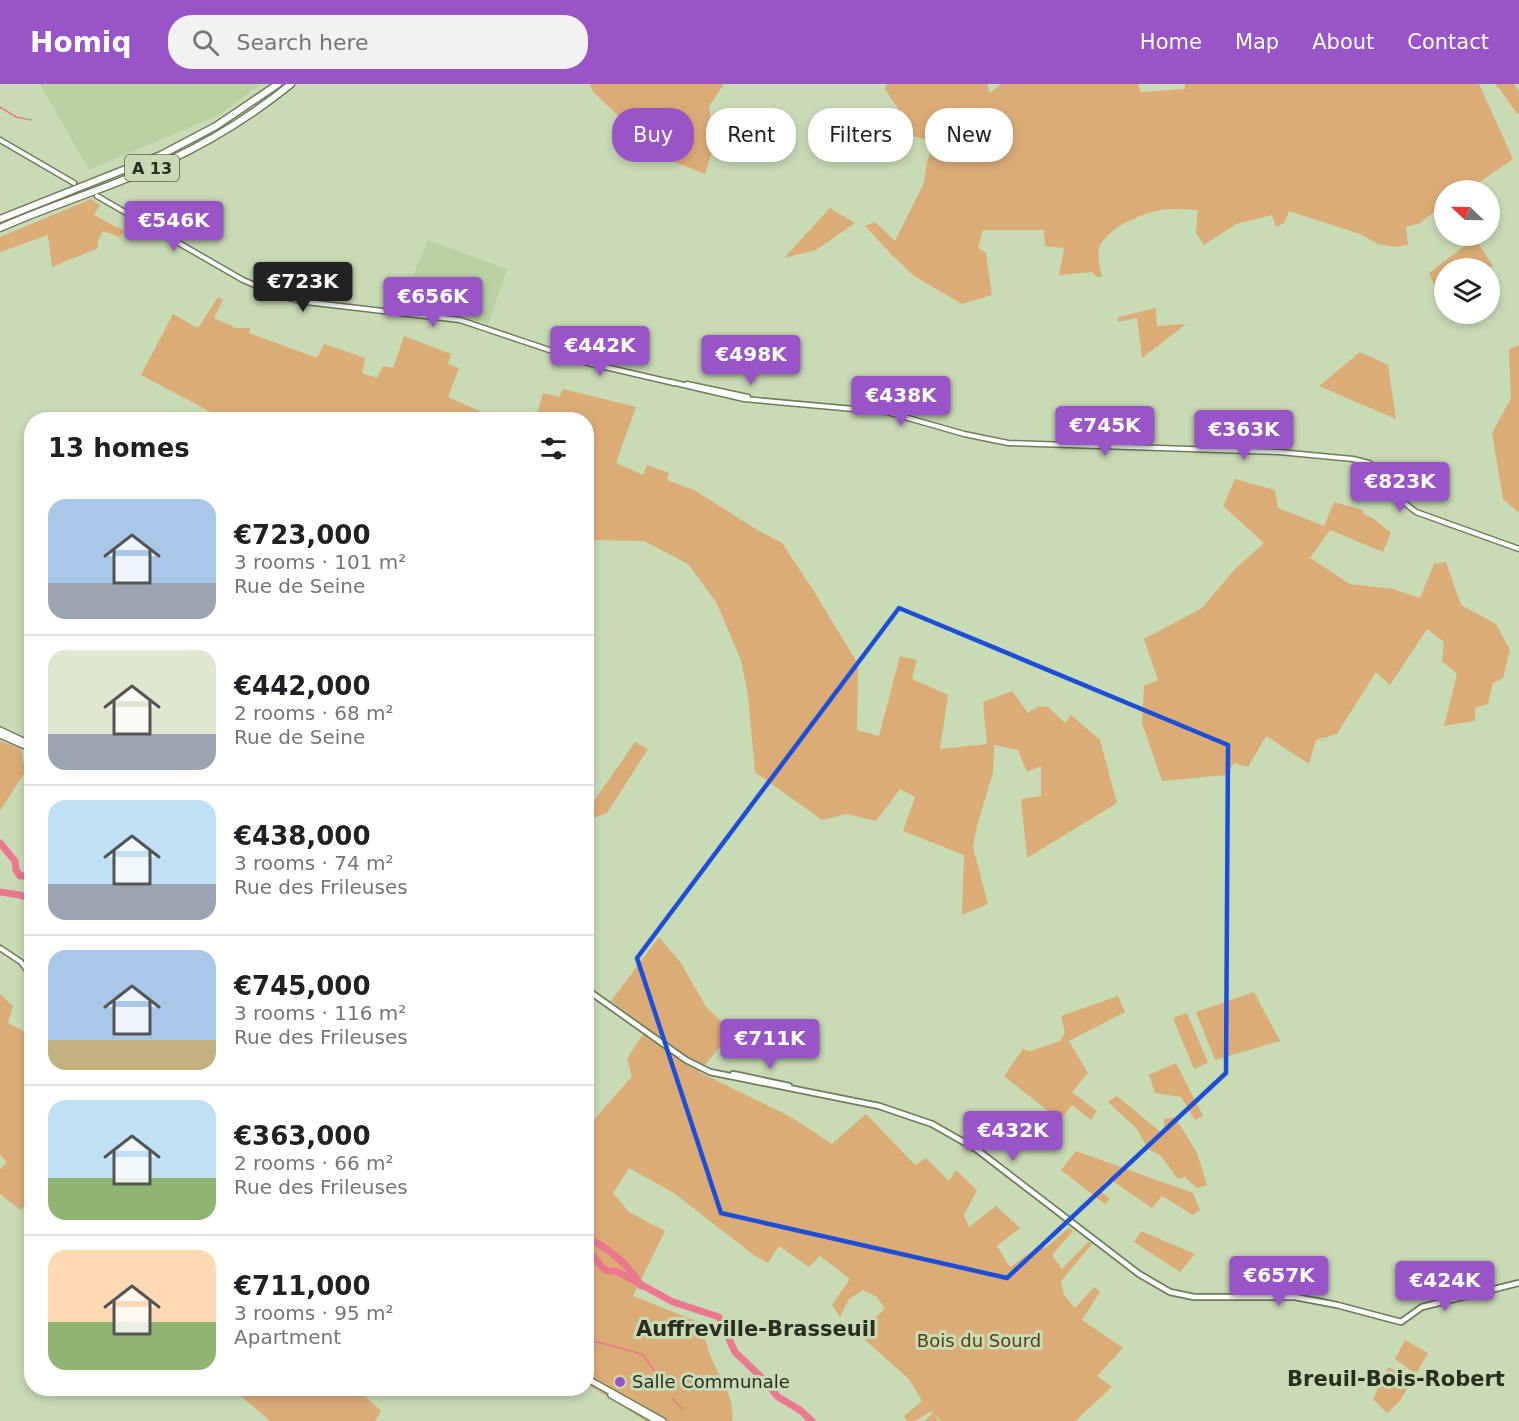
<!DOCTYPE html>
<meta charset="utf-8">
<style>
:root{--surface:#fff;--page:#f2f2f2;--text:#202124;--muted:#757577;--line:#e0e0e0;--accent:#9954c8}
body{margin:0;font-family:"DejaVu Sans",sans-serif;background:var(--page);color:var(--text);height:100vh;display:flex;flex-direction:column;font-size:22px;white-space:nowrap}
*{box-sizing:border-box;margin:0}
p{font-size:20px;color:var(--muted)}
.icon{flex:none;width:33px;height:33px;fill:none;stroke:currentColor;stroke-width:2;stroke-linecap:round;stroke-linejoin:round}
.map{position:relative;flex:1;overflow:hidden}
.side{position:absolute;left:24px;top:328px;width:570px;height:984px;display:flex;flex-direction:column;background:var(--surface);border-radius:24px;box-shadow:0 3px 9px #0003}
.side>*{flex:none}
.banner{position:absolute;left:612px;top:24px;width:570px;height:54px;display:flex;gap:12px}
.needle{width:39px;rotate:292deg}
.buttons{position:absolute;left:1434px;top:96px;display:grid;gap:12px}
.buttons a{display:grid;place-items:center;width:66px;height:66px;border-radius:50%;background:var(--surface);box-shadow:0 3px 9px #0003;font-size:30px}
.price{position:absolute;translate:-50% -51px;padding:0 14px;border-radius:6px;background:var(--accent);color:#fff;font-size:20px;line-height:39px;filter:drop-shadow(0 2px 3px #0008)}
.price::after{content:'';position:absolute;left:50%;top:36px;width:18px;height:14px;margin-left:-9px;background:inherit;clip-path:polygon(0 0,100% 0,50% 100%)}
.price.on{background:#222;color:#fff}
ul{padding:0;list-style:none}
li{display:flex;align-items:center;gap:18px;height:150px;padding:0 24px}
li+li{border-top:2px solid var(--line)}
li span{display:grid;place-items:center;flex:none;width:168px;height:120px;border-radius:18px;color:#555}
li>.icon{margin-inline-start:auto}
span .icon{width:72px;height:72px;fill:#fffc;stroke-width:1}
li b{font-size:26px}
h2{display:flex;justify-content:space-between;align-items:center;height:72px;padding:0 24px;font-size:26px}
.pill{padding:0 21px;border-radius:24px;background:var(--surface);box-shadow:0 3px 9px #0003;font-size:21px;line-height:54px}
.pill.on{background:var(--accent);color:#fff}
header{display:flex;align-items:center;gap:36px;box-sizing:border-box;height:84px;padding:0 30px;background:var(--accent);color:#fff}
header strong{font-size:28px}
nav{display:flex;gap:33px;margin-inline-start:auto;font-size:21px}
.search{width:420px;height:54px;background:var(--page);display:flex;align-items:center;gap:15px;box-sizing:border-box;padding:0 21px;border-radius:24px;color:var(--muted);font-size:22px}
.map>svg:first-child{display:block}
</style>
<header>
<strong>Homiq</strong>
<div class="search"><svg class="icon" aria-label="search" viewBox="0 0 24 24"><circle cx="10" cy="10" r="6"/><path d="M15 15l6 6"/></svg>Search here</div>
<nav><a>Home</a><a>Map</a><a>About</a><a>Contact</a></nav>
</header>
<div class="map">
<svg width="1519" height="1337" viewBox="0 0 1519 1337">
<rect width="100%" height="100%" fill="#c8dbb5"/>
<g fill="#bbd1a4">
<polygon points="40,0 261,0 219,31 89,86"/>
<polygon points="428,156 507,185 488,240 460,232 401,226 403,215"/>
</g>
<g fill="#dcac77">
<polygon points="590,0 724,0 709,22 714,61 705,90 662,73 592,7"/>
<path d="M 887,0 L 987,0 L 990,9 L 1001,0 L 1138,0 L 1141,8 L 1185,5 L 1185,0 L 1479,0 L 1513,75 L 1468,106 L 1444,106 L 1444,133 L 1438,125 L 1420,139 L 1406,143 L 1408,161 L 1396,163 L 1378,160 L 1360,150 L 1289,127 L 1284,139 L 1276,143 L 1272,131 L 1236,140 L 1204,161 L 1196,149 L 1198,126 C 1186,126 1173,124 1161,126 C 1142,129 1104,145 1099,165 C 1097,174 1100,183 1102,193 L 1097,193 L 1092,188 L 1059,191 L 1064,164 L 1045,162 L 1044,146 L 983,146 L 978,164 L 986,169 L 992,211 L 962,220 L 914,192 L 891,170 L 865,142 L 875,138 L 895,157 L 924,99 L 927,78 L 934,59 L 894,45 L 899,26 L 885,5 Z"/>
<polygon points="1494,0 1514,0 1519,8 1519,29 1517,30 1499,4"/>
<polygon points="91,115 100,121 94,131 124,147 120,153 103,147 98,157 98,164 52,183 48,151 0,168 0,153"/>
<polygon points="830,124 855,139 816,166 784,174"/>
<polygon points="1475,154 1493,182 1489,184 1444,184 1444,207 1438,210 1429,189"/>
<polygon points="218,213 223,216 214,234 236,244 250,244 249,249 317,274 324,260 365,274 362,289 377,294 383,282 393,284 404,252 451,270 448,280 459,284 448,313 484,329 483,336 226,336 141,291 173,230 198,244"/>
<polygon points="1156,224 1157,242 1186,240 1142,274 1137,234 1118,238 1118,233"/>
<polygon points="1519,261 1519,429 1503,415 1492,349 1511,314 1509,265"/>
<polygon points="1360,268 1388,281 1396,335 1319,302"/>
<polygon points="563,305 636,323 616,379 643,391 647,381 669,389 667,396 694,406 759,447 782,459 815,509 858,580 857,646 879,652 900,572 917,576 912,595 948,611 940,665 987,660 983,618 1012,607 1028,629 1038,622 1048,623 1065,639 1071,631 1100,656 1117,719 1027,774 1021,715 1041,712 1041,682 1027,688 1018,666 994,661 993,689 977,742 973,763 988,820 962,831 964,771 903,747 915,713 900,705 876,737 846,730 822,736 755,688 748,611 741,576 716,518 688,480 644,457 587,456 586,336 535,336 543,309 559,313"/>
<polygon points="1235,395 1275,406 1278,424 1324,442 1334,418 1363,426 1362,429 1374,435 1391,449 1383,468 1330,446 1310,474 1350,500 1393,505 1420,514 1434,480 1446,478 1461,521 1496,540 1510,566 1503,594 1493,599 1488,620 1475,624 1475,637 1444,642 1457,590 1442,577 1444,558 1427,545 1390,601 1376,588 1337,650 1316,656 1309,680 1266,652 1248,683 1234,679 1226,691 1162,697 1142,639 1144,602 1158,596 1144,555 1202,524 1235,485 1264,459 1223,422"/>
<polygon points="0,657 21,665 25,688 0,727"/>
<polygon points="635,658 648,665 607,729 587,736 587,727"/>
<path d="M 659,853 L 681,879 L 706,923 L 732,948 L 699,988 L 791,1033 L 832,1060 L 866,1030 L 915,1081 L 926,1074 L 949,1097 L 956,1086 L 977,1106 L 964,1131 L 969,1143 L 996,1122 L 1020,1144 L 997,1162 L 1010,1183 L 1039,1162 L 1045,1164 L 1069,1144 L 1073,1147 L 1052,1171 L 1062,1185 L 1088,1158 L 1093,1159 L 1061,1197 L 1064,1211 L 1075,1224 L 1094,1203 L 1100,1208 L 1082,1236 L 1123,1264 L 1097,1292 L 1112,1303 L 1075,1337 L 941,1337 L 935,1331 L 938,1337 L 924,1337 L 933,1329 L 932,1327 L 915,1337 L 907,1337 L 904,1332 L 922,1317 L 909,1295 L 857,1249 L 885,1225 L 877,1213 L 863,1206 L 849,1215 L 840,1233 L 832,1221 L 850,1195 L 820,1172 L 809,1183 L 779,1162 L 768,1179 L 755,1172 L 674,1109 L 629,1084 L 613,1109 L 629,1128 L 665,1147 L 633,1212 L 701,1239 C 704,1249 706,1261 710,1271 C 718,1291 736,1315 732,1337 L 646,1337 L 587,1300 L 587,1044 L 632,992 L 627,975 L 647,944 L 611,917 Z"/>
<polygon points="1254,908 1280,957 1215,976 1196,928"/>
<polygon points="0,910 13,922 8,939 31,951 31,1116 21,1126 0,1110 0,1086 7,1078 0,1071"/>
<polygon points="1118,912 1125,928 1069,957 1088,989 1072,1008 1097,1027 1091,1036 1072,1021 1060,1036 1004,992 1023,965 1030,967 1060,957 1065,949 1061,932"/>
<polygon points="1187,929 1208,979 1194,985 1173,934"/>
<polygon points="1176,979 1203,1032 1195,1036 1181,1013 1155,1009 1149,991"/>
<polygon points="1117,1012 1164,1051 1164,1035 1175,1033 1197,1069 1207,1101 1197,1104 1185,1093 1178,1095 1161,1072 1148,1065 1137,1045 1108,1018"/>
<polygon points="1076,1067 1193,1109 1200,1126 1193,1131 1162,1112 1152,1124 1108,1094 1099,1106 1110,1115 1105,1120 1061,1086"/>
<polygon points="1141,1147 1195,1170 1180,1188 1134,1158"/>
<polygon points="1405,1256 1428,1269 1416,1290 1395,1275"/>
<polygon points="1388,1283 1412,1296 1400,1317 1387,1329 1373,1315"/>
<polygon points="233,1305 357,1305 381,1327 375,1337 270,1337"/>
</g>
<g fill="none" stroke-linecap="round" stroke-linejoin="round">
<g stroke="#ec788f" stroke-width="1.5">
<polyline points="0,23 16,33 31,36"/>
<polyline points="586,1255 642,1270 668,1306"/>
<polyline points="673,1315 682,1325"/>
</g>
<g stroke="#ec788f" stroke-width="7">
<polyline points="0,759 15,777 16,786 20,792 32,792"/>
<polyline points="0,808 20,811 32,816"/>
<path d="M 586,1153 C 608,1164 629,1181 641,1202"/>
<polyline points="586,1164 605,1186 618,1188 673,1218 719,1233 735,1268 762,1294 778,1313 800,1326 812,1337"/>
</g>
<polyline stroke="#a8b997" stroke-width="4" stroke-dasharray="4 2" stroke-linecap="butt" points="74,99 97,112"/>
<defs>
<g id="tertiary">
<polyline points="0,56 74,99"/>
<polyline points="97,112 243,196 280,212 306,218 460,236 588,279 674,299"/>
<polyline points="671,298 744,315 887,328 964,350 1008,359 1279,368 1353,375 1369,379 1375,383 1406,420 1416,428 1519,465"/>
<polyline points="687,300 748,313"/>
<polyline points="0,864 21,878 32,893"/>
</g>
<g id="secondary">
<polyline points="586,905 686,976 710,988 879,1022 932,1040 976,1065 1139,1190 1170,1208 1194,1213 1295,1213 1337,1221 1401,1238 1422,1223 1519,1199"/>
<polyline points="733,990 789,1002"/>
</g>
<g id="primary">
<polyline points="0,646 32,661"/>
<polyline points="0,651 32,665"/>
<polyline points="586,1294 663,1337"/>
<polyline points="611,1311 655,1336"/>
</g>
<g id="motorway">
<polyline points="0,135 161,71 216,42 278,0"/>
<path d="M 0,144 C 54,120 112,103 166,78 C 211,57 253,31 291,0"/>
</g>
</defs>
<use href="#tertiary" stroke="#6d7e5b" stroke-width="7"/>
<use href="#secondary" stroke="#6d7e5b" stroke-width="8"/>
<use href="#primary" stroke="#6d7e5b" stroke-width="8"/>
<use href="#motorway" stroke="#6d7e5b" stroke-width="9"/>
<use href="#tertiary" stroke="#fff" stroke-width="4"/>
<use href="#secondary" stroke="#fff" stroke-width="4.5"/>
<use href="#primary" stroke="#fff" stroke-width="5"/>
<use href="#motorway" stroke="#fff" stroke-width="6"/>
</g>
<path fill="none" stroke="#1d4ed8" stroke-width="4.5" stroke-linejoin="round" d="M 899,524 L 1228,661 L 1226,989 L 1007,1194 L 721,1129 L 637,874 Z"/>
<circle fill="#9954c8" stroke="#c8dbb5" stroke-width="2" cx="620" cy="1298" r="6"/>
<g text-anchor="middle" stroke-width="6" stroke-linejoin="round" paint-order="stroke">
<rect fill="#c8dbb5" stroke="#58634d" stroke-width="1.5" x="125" y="71" width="54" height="26" rx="4.5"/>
<g font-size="16" font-weight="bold" fill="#282f20">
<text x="152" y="90">A 13</text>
</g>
<g font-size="18" fill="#5b3c15" stroke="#c8dbb5">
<text x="979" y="1263">Bois du Sourd</text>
</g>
<g font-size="18" fill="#282f20" stroke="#c8dbb5" text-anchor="start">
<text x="632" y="1304">Salle Communale</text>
</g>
<g font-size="21" font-weight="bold" fill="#282f20" stroke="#c8dbb5">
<text x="756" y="1252">Auffreville-Brasseuil</text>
<text x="1396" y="1302">Breuil-Bois-Robert</text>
</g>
</g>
</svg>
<div class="buttons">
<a><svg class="needle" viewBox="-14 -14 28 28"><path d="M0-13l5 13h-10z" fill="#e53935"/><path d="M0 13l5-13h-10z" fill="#757577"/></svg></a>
<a><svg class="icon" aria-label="layers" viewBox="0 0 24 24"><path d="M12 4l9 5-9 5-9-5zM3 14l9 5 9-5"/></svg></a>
</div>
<b class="price" style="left:174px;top:168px">€546K</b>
<b class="price on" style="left:303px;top:229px">€723K</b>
<b class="price" style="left:433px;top:244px">€656K</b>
<b class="price" style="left:600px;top:293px">€442K</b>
<b class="price" style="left:751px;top:302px">€498K</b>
<b class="price" style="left:901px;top:343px">€438K</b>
<b class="price" style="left:1105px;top:373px">€745K</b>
<b class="price" style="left:1244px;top:377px">€363K</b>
<b class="price" style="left:1400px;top:429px">€823K</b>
<b class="price" style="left:770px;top:986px">€711K</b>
<b class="price" style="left:1013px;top:1078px">€432K</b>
<b class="price" style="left:1279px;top:1223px">€657K</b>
<b class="price" style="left:1445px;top:1228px">€424K</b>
<div class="banner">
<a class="pill on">Buy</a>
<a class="pill">Rent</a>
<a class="pill">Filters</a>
<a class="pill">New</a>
</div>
<section class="side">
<h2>13 homes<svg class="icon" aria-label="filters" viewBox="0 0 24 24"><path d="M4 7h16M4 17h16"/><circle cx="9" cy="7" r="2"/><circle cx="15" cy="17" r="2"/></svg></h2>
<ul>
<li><span style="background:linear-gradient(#a9c7e8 70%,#9aa5b1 0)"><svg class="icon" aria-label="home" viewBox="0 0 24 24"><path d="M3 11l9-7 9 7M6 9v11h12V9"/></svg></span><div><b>€723,000</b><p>3 rooms · 101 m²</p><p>Rue de Seine</p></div></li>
<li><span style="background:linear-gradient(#dfe7d0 70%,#9aa5b1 0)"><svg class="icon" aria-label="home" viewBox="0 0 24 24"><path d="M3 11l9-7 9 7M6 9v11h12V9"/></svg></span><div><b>€442,000</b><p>2 rooms · 68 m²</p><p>Rue de Seine</p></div></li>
<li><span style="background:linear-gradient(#bfe0f5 70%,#9aa5b1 0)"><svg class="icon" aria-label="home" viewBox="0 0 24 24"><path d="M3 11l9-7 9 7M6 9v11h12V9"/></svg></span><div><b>€438,000</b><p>3 rooms · 74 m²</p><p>Rue des Frileuses</p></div></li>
<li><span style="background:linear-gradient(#a9c7e8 75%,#c2b280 0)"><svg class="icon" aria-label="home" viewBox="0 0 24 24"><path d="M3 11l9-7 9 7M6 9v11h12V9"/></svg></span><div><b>€745,000</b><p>3 rooms · 116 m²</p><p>Rue des Frileuses</p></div></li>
<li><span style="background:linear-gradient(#bfe0f5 65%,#8fb573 0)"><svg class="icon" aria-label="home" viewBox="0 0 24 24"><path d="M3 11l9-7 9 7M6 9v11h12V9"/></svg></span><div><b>€363,000</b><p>2 rooms · 66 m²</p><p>Rue des Frileuses</p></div></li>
<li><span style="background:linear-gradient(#ffd9b3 60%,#8fb573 0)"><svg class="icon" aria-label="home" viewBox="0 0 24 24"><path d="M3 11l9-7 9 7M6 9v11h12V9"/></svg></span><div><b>€711,000</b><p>3 rooms · 95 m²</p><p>Apartment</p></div></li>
</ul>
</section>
</div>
